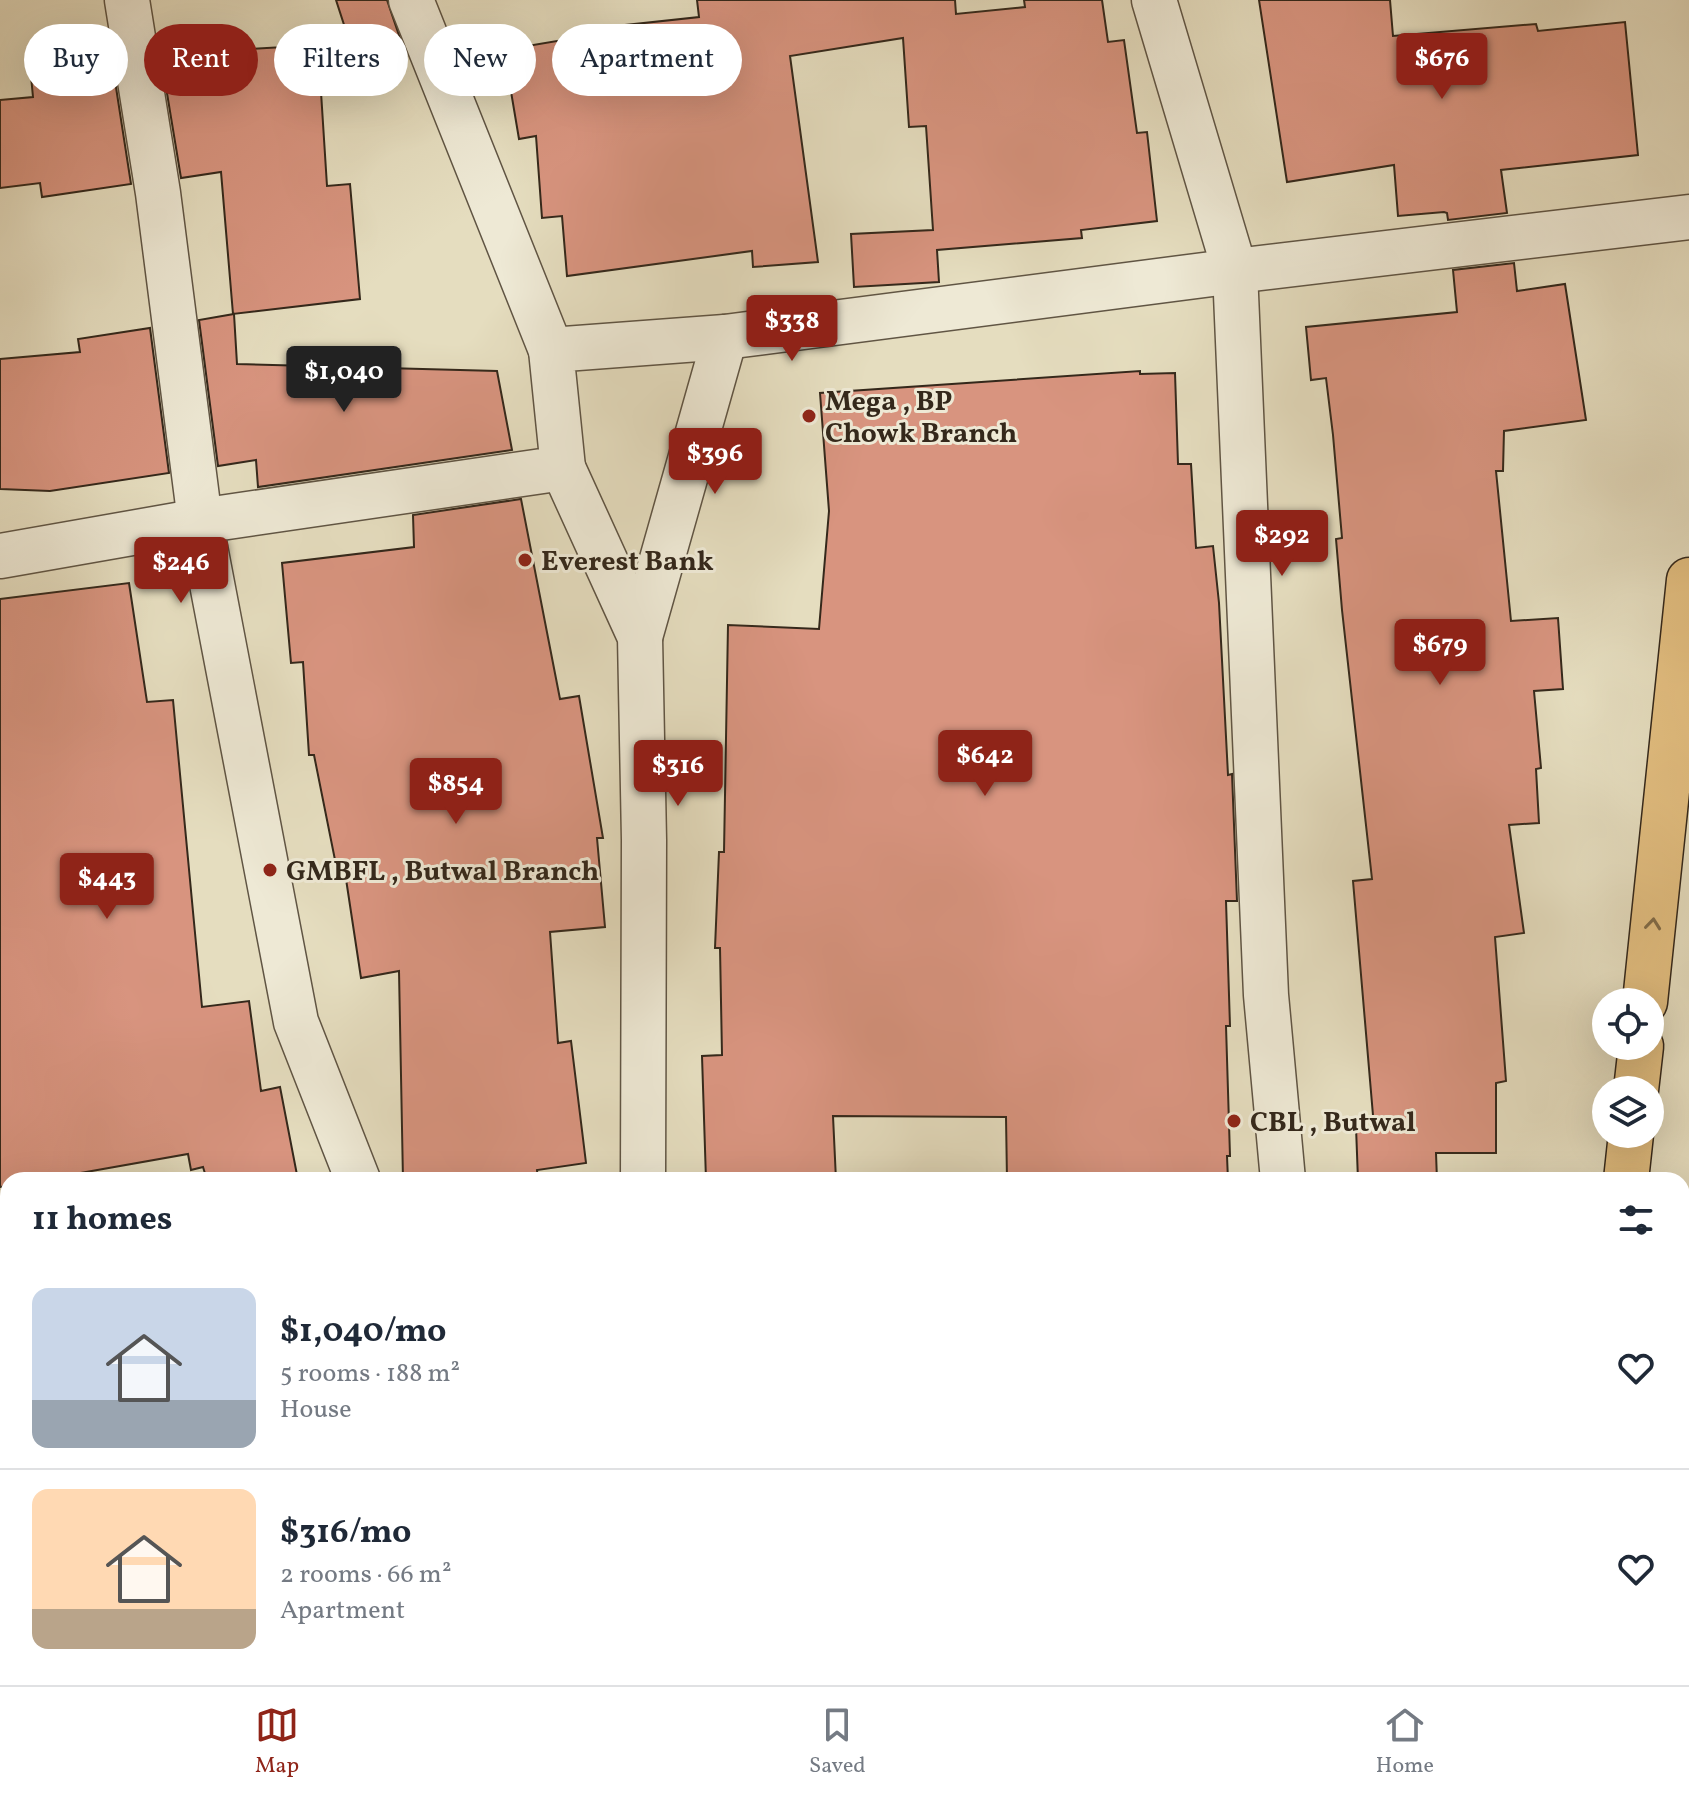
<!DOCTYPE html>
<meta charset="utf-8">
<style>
:root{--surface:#fff;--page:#f6f6f7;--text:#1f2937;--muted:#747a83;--line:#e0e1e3;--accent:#8f2418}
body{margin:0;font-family:Vollkorn,serif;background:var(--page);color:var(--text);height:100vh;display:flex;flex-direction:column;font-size:30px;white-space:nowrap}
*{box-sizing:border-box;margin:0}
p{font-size:26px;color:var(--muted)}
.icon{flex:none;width:44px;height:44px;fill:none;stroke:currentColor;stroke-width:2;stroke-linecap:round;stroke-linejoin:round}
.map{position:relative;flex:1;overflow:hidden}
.details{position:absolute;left:0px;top:1172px;width:1690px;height:514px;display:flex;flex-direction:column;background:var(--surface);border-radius:24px 24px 0 0;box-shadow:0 8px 32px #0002}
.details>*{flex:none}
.hud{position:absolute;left:24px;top:24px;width:800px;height:72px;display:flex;gap:16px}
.fabs{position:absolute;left:1592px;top:988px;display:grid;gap:16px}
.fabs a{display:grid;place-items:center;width:72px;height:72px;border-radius:50%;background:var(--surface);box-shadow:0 8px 32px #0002;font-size:40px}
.price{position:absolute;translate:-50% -68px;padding:0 18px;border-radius:8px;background:var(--accent);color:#fff;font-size:26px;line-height:52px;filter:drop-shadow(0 2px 4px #0008)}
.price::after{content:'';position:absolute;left:50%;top:48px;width:24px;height:18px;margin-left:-12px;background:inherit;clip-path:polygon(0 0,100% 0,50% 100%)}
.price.selected{background:#222;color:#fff}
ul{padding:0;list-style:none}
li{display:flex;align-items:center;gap:24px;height:200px;padding:0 32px}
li+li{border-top:2px solid var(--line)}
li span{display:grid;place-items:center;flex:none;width:224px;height:160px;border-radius:16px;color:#555}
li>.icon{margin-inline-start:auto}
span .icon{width:96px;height:96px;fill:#fffc;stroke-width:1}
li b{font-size:34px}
h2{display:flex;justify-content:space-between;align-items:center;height:96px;padding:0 32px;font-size:34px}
.chip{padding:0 28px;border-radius:36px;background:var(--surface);box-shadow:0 8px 32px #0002;font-size:28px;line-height:72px}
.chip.selected{background:var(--accent);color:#fff}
.dock{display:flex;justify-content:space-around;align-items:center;height:112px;border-top:2px solid var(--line);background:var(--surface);font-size:22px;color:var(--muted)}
.dock a{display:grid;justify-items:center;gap:4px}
.dock .selected{color:var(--accent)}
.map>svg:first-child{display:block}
</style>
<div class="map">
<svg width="1689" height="1685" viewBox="0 0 1689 1685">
<rect width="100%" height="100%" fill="#e5ddbf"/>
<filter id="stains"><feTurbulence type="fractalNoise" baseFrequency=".0025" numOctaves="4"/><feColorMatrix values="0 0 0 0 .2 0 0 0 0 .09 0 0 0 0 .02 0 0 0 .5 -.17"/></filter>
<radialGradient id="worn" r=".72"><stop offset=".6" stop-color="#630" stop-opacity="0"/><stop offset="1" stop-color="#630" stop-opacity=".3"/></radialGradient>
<g fill="#d8947f" stroke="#34281b" stroke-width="2">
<polygon points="336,0 387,0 406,56 359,71"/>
<polygon points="697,0 955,0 956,14 1025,7 1024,0 1102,0 1108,42 1124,40 1137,133 1147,132 1157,221 1081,230 1082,238 937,250 939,282 854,287 851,234 933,230 926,126 909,127 903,38 790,56 818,262 753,267 752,251 567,276 562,216 542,218 536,136 519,139 504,50 599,34 598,28 699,17"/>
<polygon points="1259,0 1390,0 1393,36 1536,24 1538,31 1625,22 1638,155 1501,170 1507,213 1448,220 1447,213 1444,212 1398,216 1394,165 1287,182"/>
<polygon points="318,45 327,186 350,184 360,299 233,314 221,172 181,178 162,63 201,59 201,52"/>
<polygon points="113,68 131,184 42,197 40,183 0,188 0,100 33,97 31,76"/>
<polygon points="1514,263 1517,291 1565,284 1586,420 1504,431 1503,471 1496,471 1511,621 1558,618 1563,689 1534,691 1541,768 1536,769 1539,823 1509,825 1524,933 1495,937 1506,1081 1496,1083 1496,1153 1436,1153 1437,1180 1358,1180 1356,1127 1374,1127 1353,881 1372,879 1342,610 1336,539 1342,538 1333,435 1326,378 1311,380 1306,327 1457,312 1453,270"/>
<polygon points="234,314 237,364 497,371 512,450 258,487 256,460 218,466 199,320"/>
<polygon points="150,328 169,473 50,491 0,489 0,359 80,352 78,339"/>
<polygon points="1140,371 1140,374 1175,373 1178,464 1191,464 1196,548 1213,546 1219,603 1228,775 1232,774 1237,901 1226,901 1230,1026 1226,1026 1230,1156 1227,1156 1228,1180 1007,1180 1006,1117 833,1116 836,1180 706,1180 702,1056 722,1055 720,948 715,948 719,852 724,852 728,625 819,629 829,511 820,393"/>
<polygon points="521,499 560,699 579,696 603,838 597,838 605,927 550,932 558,1043 571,1041 586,1163 537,1170 538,1180 403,1180 399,971 361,978 346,879 339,880 314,755 309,755 303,662 291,663 282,563 414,547 413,515"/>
<polygon points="129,583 147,702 173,700 202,1007 249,1001 261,1091 280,1087 298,1180 207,1180 203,1167 191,1170 188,1154 41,1180 8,1180 8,1186 0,1187 0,599"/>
</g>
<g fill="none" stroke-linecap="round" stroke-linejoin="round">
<defs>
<g id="minor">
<polyline points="127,0 158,193 200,521 296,1022 358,1180"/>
<polyline points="411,0 551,350"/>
<polyline points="1154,0 1235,271 1266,995 1283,1180"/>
<polyline points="563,468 640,637 644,840 643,1180"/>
<polyline points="0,556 200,521 563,468 551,350 725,337 1235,271 1689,217"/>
<polyline points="640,637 725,337"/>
<polyline points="561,1678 564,1685"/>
<polyline points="1328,1678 1329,1685"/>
<polyline points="603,1685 603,1678"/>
</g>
<g id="trunk">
<polyline points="1645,1002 1689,580"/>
<polyline points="1636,1090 1641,1046"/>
<polyline points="1626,1180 1631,1134"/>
<polyline points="1682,1523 1689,1524"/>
<polyline points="1563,1685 1564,1678"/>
</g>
</defs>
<use href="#minor" stroke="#605544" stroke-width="47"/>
<use href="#trunk" stroke="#34281b" stroke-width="47"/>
<use href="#minor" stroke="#eee9d5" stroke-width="44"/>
<use href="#trunk" stroke="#e2be80" stroke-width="44"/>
</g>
<defs><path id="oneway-chevron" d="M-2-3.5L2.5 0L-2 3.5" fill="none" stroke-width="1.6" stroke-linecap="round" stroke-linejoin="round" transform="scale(2)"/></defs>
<use stroke="#826c48" href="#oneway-chevron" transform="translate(1653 924) rotate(-84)"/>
<g fill="#8f2418" stroke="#eee9d5" stroke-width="3">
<circle cx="809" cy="416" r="8"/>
<circle cx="525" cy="560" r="8"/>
<circle cx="270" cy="870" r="8"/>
<circle cx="1234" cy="1121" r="8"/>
</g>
<g text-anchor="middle" stroke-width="6" stroke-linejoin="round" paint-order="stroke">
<g font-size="28" font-weight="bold" fill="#34281b" stroke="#eee9d5" text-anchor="start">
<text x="825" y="410">Mega , BP<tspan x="825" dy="32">Chowk Branch</tspan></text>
<text x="541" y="570">Everest Bank</text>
<text x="286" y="880">GMBFL , Butwal Branch</text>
<text x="1250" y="1131">CBL , Butwal</text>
</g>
</g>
<rect width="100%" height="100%" filter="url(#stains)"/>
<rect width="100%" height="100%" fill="url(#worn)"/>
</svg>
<div class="fabs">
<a><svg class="icon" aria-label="locate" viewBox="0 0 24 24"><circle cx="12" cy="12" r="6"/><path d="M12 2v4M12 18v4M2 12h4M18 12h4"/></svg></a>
<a><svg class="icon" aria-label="layers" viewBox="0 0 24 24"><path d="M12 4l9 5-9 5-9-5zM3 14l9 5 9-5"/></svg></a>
</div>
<b class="price" style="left:1442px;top:101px">$676</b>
<b class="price" style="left:792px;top:363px">$338</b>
<b class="price selected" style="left:344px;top:414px">$1,040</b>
<b class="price" style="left:715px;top:496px">$396</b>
<b class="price" style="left:1282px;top:578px">$292</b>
<b class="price" style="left:181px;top:605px">$246</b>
<b class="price" style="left:1440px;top:687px">$679</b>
<b class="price" style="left:985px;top:798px">$642</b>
<b class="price" style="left:678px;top:808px">$316</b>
<b class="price" style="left:456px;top:826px">$854</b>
<b class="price" style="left:107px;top:921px">$443</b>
<div class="hud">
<a class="chip">Buy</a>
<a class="chip selected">Rent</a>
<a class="chip">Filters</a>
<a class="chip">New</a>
<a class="chip">Apartment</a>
</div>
<section class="details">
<h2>11 homes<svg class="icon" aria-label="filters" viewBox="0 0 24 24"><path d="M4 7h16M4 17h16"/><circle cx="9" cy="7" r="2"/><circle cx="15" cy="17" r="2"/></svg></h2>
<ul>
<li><span style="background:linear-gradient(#c9d6e8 70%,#9aa5b1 0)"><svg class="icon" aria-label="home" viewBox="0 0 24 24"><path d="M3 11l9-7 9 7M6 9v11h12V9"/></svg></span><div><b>$1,040/mo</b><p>5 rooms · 188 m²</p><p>House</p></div><svg class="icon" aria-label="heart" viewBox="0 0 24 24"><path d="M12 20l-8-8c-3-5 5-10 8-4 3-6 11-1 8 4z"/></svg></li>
<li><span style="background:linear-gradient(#ffd9b3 75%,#b9a48a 0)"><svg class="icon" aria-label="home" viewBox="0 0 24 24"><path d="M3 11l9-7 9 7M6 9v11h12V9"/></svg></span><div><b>$316/mo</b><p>2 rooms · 66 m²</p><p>Apartment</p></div><svg class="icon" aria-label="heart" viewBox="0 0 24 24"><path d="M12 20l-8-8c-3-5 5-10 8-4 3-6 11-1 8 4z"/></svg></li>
</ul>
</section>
</div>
<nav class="dock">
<a class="selected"><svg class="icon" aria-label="map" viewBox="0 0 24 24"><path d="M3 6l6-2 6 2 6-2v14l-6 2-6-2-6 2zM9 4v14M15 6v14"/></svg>Map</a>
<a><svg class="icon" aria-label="saved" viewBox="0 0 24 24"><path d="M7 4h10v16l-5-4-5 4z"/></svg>Saved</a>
<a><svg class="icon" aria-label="home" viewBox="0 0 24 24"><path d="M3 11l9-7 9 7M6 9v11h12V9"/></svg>Home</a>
</nav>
